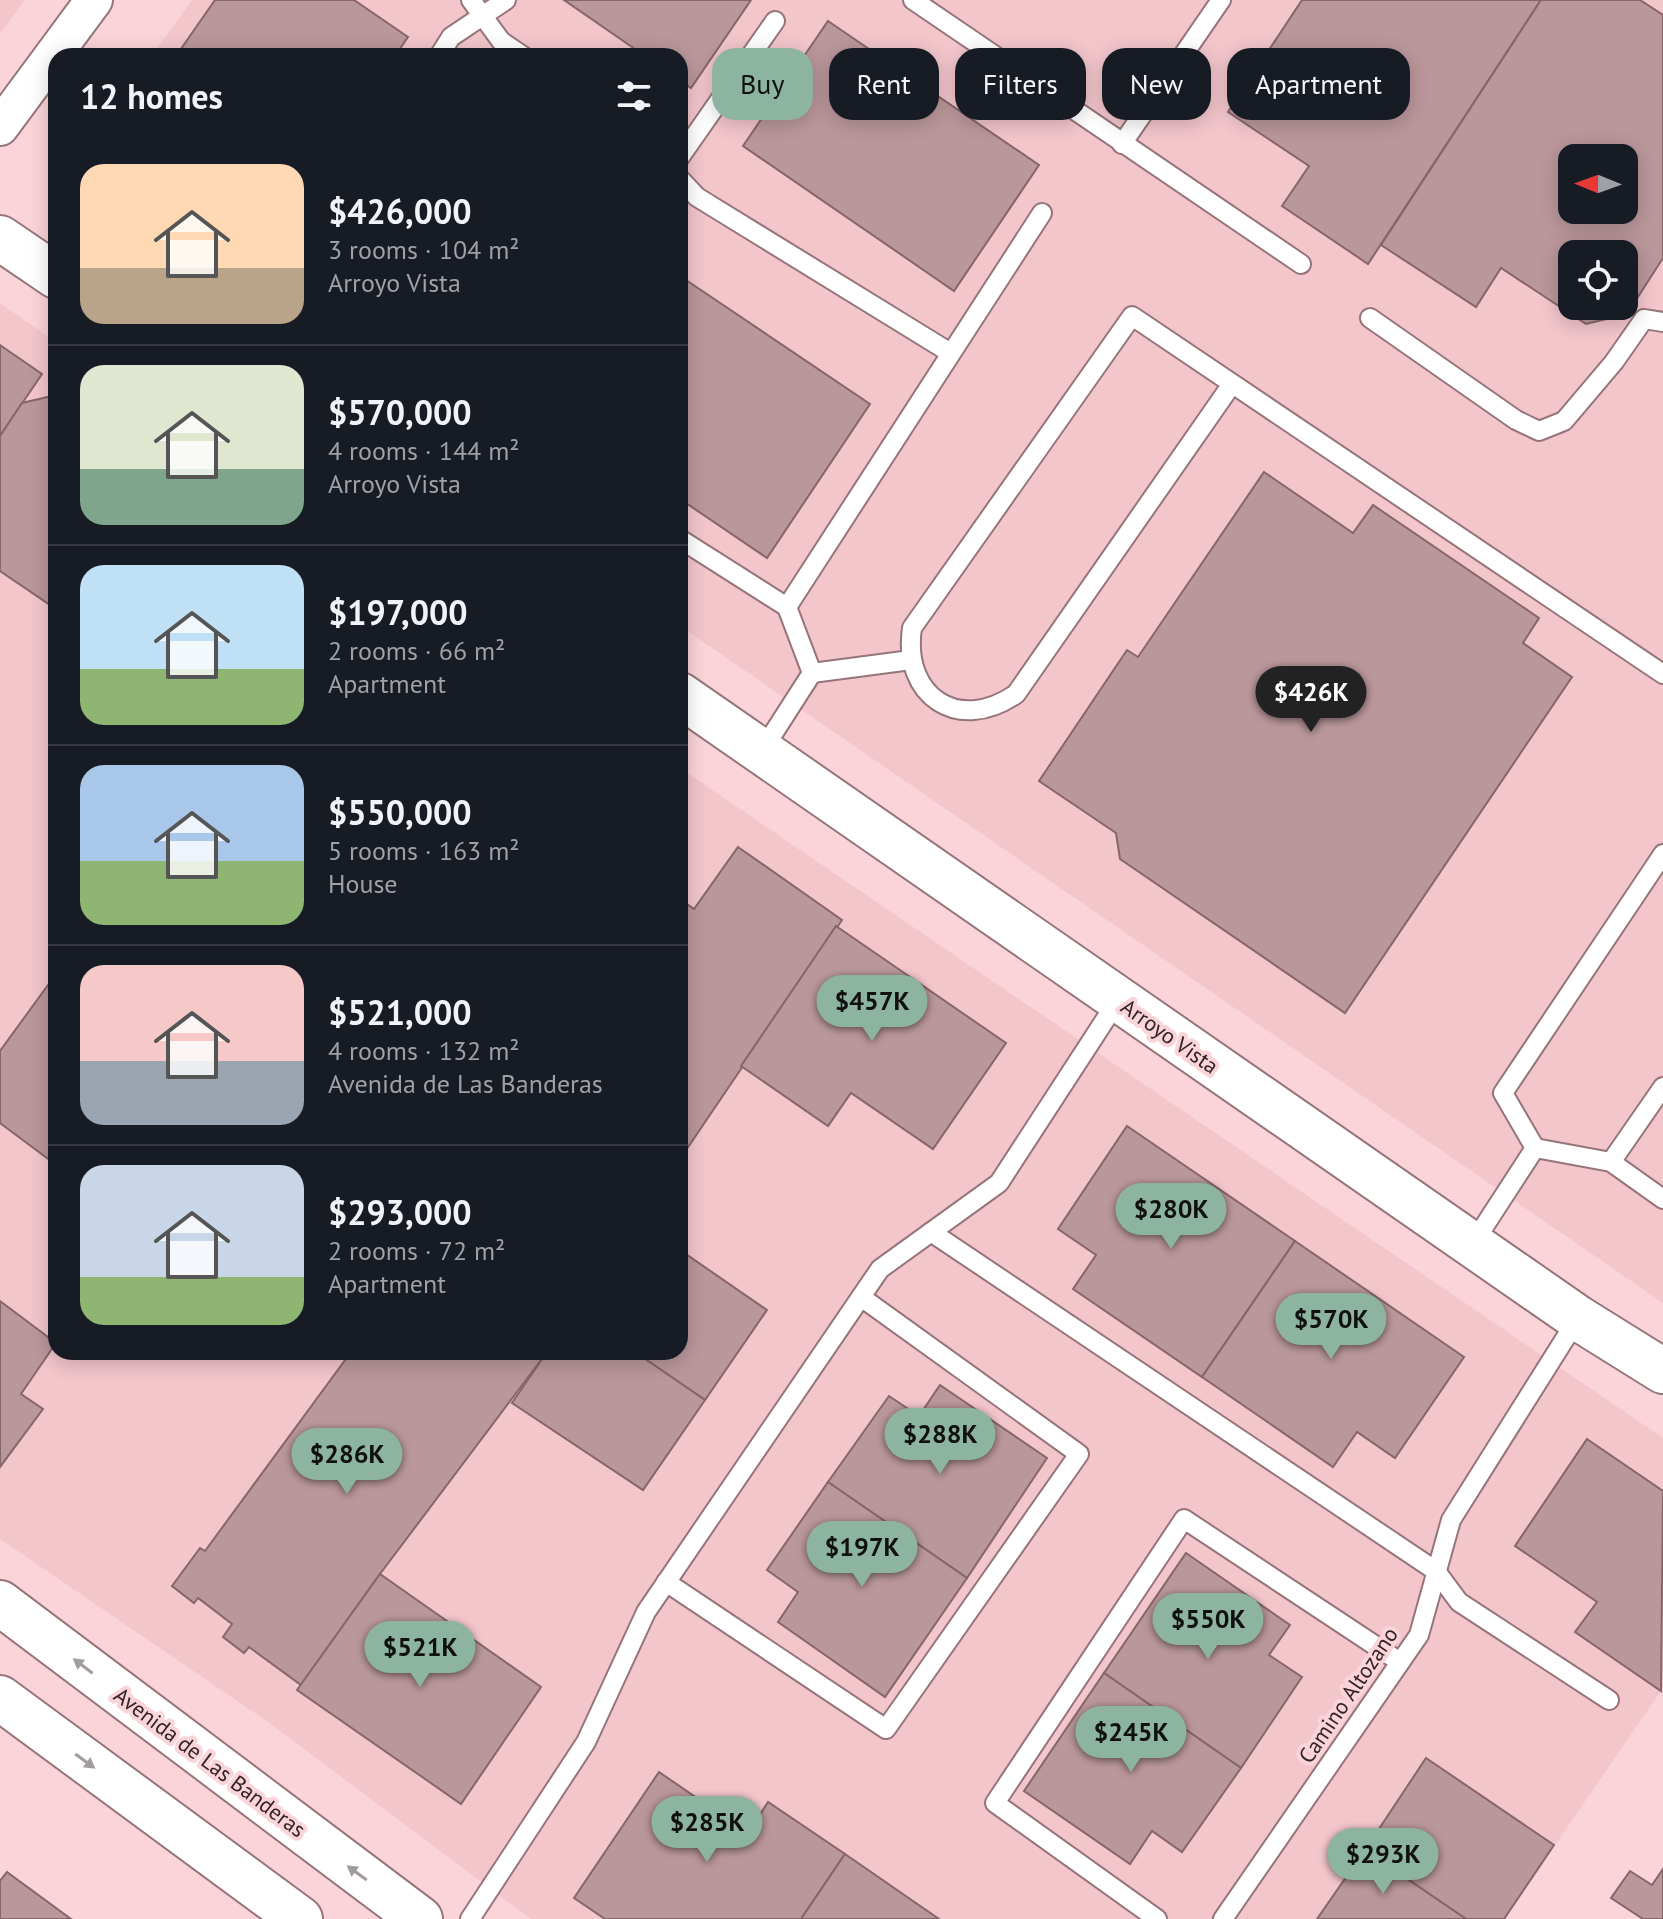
<!DOCTYPE html>
<meta charset="utf-8">
<style>
:root{--surface:#171b24;--page:#20242c;--text:#f1f3f6;--muted:#9ea1a6;--line:#363941;--accent:#8db4a1}
body{margin:0;font-family:"PT Sans",sans-serif;background:var(--page);color:var(--text);height:100vh;display:flex;flex-direction:column;font-size:30px;white-space:nowrap}
*{box-sizing:border-box;margin:0}
p{font-size:26px;color:var(--muted)}
.icon{flex:none;width:44px;height:44px;fill:none;stroke:currentColor;stroke-width:2;stroke-linecap:round;stroke-linejoin:round}
.map{position:relative;flex:1;overflow:hidden}
.details{position:absolute;left:48px;top:48px;width:640px;height:1312px;display:flex;flex-direction:column;background:var(--surface);border-radius:24px;box-shadow:0 4px 20px #0003}
.details>*{flex:none}
.guide{position:absolute;left:712px;top:48px;width:760px;height:72px;display:flex;gap:16px}
.needle{width:52px;rotate:271deg}
.tools{position:absolute;left:1558px;top:144px;display:grid;gap:16px}
.tools a{display:grid;place-items:center;width:80px;height:80px;border-radius:16px;background:var(--surface);box-shadow:0 4px 20px #0003;font-size:40px}
.price{position:absolute;translate:-50% -68px;padding:0 18px;border-radius:28px;background:var(--accent);color:#111;font-size:26px;line-height:52px;filter:drop-shadow(0 2px 4px #0008)}
.price::after{content:'';position:absolute;left:50%;top:48px;width:24px;height:18px;margin-left:-12px;background:inherit;clip-path:polygon(0 0,100% 0,50% 100%)}
.price.on{background:#222;color:#fff}
ul{padding:0;list-style:none}
li{display:flex;align-items:center;gap:24px;height:200px;padding:0 32px}
li+li{border-top:2px solid var(--line)}
li span{display:grid;place-items:center;flex:none;width:224px;height:160px;border-radius:24px;color:#555}
li>.icon{margin-inline-start:auto}
span .icon{width:96px;height:96px;fill:#fffc;stroke-width:1}
li b{font-size:34px}
h2{display:flex;justify-content:space-between;align-items:center;height:96px;padding:0 32px;font-size:34px}
.pill{padding:0 28px;border-radius:24px;background:var(--surface);box-shadow:0 4px 20px #0003;font-size:28px;line-height:72px}
.pill.on{background:var(--accent);color:#111}
.map>svg:first-child{display:block}
</style>
<div class="map">
<svg width="1663" height="1919" viewBox="0 0 1663 1919">
<rect width="100%" height="100%" fill="#fad4d9"/>
<g fill="#f3c6cc" fill-rule="evenodd">
<polygon points="0,0 25,0 0,34"/>
<path d="M 192,0 L 1663,0 L 1663,1303 L 680,626 L 680,56 L 152,56 ZM 1572,158 L 1624,158 L 1624,210 L 1572,210 ZM 1572,254 L 1624,254 L 1624,306 L 1572,306 Z"/>
<polygon points="0,303 56,342 56,1352 680,1352 680,768 1663,1438 1663,1688 1504,1919 531,1919 271,1724 0,1539"/>
</g>
<g fill="#ba979b" stroke="#86666a" stroke-width="2" fill-rule="evenodd">
<polygon points="215,0 354,0 408,37 395,56 176,56"/>
<polygon points="564,0 751,0 691,88 680,80 680,56 645,56"/>
<polygon points="1302,0 1541,0 1368,264 1282,206 1309,166 1228,112"/>
<path d="M 1541,0 L 1640,0 L 1663,15 L 1663,258 L 1627,314 L 1586,324 L 1501,268 L 1476,307 L 1381,245 ZM 1572,158 L 1624,158 L 1624,210 L 1572,210 ZM 1572,254 L 1624,254 L 1624,306 L 1572,306 Z"/>
<polygon points="828,21 1039,165 954,291 743,146"/>
<polygon points="686,280 870,404 767,558 680,499 680,289"/>
<polygon points="0,345 42,374 0,436"/>
<polygon points="56,395 56,609 0,571 0,436 22,403"/>
<polygon points="1264,472 1353,533 1373,505 1539,618 1523,643 1572,677 1345,1013 1120,859 1116,833 1039,781 1127,650 1138,657"/>
<polygon points="738,847 842,920 680,1159 680,899 694,909"/>
<polygon points="836,926 1006,1043 933,1149 851,1093 828,1126 741,1066"/>
<polygon points="56,974 56,1154 51,1161 0,1123 0,1051"/>
<polygon points="1127,1126 1295,1241 1202,1377 1073,1289 1096,1255 1058,1229"/>
<polygon points="1295,1241 1464,1357 1395,1458 1357,1432 1333,1467 1202,1377"/>
<polygon points="680,1250 767,1310 705,1400 635,1352 680,1352"/>
<polygon points="0,1301 56,1343 21,1394 43,1409 0,1467"/>
<polygon points="351,1352 547,1352 380,1574 301,1685 249,1647 244,1653 223,1637 232,1624 198,1598 194,1603 172,1586 200,1548 205,1551"/>
<polygon points="547,1352 635,1352 705,1400 643,1490 512,1403"/>
<polygon points="940,1385 1047,1458 967,1578 828,1482 889,1396 919,1416"/>
<polygon points="1587,1439 1663,1491 1661,1691 1575,1632 1597,1602 1515,1546"/>
<polygon points="828,1482 967,1578 885,1697 778,1622 798,1592 767,1570"/>
<polygon points="1186,1553 1290,1625 1269,1655 1302,1677 1241,1768 1104,1673"/>
<polygon points="380,1574 541,1687 461,1804 297,1690"/>
<polygon points="1104,1673 1241,1768 1182,1852 1152,1831 1130,1864 1024,1791"/>
<polygon points="1426,1758 1554,1845 1504,1919 1466,1919 1365,1850"/>
<polygon points="659,1772 748,1833 768,1802 845,1854 801,1919 605,1919 574,1898"/>
<polygon points="1365,1850 1466,1919 1317,1919"/>
<polygon points="845,1854 939,1919 801,1919"/>
<polygon points="1663,1869 1663,1919 1643,1919 1611,1898 1630,1871 1652,1885"/>
<polygon points="7,1872 71,1919 0,1919 0,1881"/>
</g>
<g fill="none" stroke-linecap="round" stroke-linejoin="round">
<defs>
<g id="service">
<polyline points="471,0 501,41 523,56"/>
<polyline points="913,0 1301,264"/>
<polyline points="439,56 451,37 506,0"/>
<polyline points="1122,144 1221,0"/>
<polyline points="680,157 775,21"/>
<polyline points="680,179 697,197 949,352"/>
<polyline points="1370,318 1516,420 1539,431 1564,421 1614,362 1644,319 1663,322"/>
<path d="M 1232,384 L 1016,694 C 958,734 902,696 912,628 L 1132,316 L 1663,674"/>
<polyline points="680,539 787,607"/>
<polyline points="812,673 911,660"/>
<polyline points="762,751 812,673 787,607 1042,213"/>
<polyline points="1535,1148 1611,1162 1663,1199"/>
<polyline points="1611,1162 1663,1087"/>
<polyline points="931,1232 1436,1571 1459,1602 1609,1700"/>
<polyline points="1472,1245 1535,1148 1503,1093 1663,854"/>
<polyline points="666,1582 886,1729 1079,1454 861,1297"/>
<polyline points="470,1919 586,1742 646,1612 880,1269 999,1183 1118,1000"/>
<polyline points="1157,1919 995,1803 1184,1519 1400,1662"/>
<polyline points="1223,1919 1419,1635 1451,1520 1578,1318"/>
</g>
<polyline id="minor" points="0,127 94,0"/>
<g id="secondary">
<polyline points="0,238 56,276"/>
<polyline points="680,695 1578,1318 1663,1371"/>
<polyline points="0,1603 420,1919"/>
<polyline points="0,1698 300,1919"/>
</g>
</defs>
<use href="#service" stroke="#96757a" stroke-width="22"/>
<use href="#minor" stroke="#96757a" stroke-width="40"/>
<use href="#secondary" stroke="#96757a" stroke-width="48"/>
<use href="#service" stroke="#fff" stroke-width="18"/>
<use href="#minor" stroke="#fff" stroke-width="36"/>
<use href="#secondary" stroke="#fff" stroke-width="44"/>
</g>
<defs><path id="oneway-solid" d="M-6-.8H1V-3.2L6.5 0L1 3.2V.8H-6Z" transform="scale(2)"/></defs>
<g fill="#a39c9d">
<use href="#oneway-solid" transform="translate(83 1666) rotate(-143)"/>
<use href="#oneway-solid" transform="translate(85 1761) rotate(36)"/>
<use href="#oneway-solid" transform="translate(357 1873) rotate(-144)"/>
</g>
<g text-anchor="middle" stroke-width="8" stroke-linejoin="round" paint-order="stroke">
<g font-size="22" fill="#322426" stroke="#fad4d9">
<text transform="translate(1170 1036) rotate(35)" y="8">Arroyo Vista</text>
<text transform="translate(1348 1695) rotate(-56)" y="8">Camino Altozano</text>
<text transform="translate(210 1762) rotate(37)" y="8">Avenida de Las Banderas</text>
</g>
</g>
</svg>
<div class="tools">
<a><svg class="needle" viewBox="-14 -14 28 28"><path d="M0-13l5 13h-10z" fill="#e53935"/><path d="M0 13l5-13h-10z" fill="#9ea1a6"/></svg></a>
<a><svg class="icon" aria-label="locate" viewBox="0 0 24 24"><circle cx="12" cy="12" r="6"/><path d="M12 2v4M12 18v4M2 12h4M18 12h4"/></svg></a>
</div>
<b class="price on" style="left:1311px;top:734px">$426K</b>
<b class="price" style="left:872px;top:1043px">$457K</b>
<b class="price" style="left:1171px;top:1251px">$280K</b>
<b class="price" style="left:1331px;top:1361px">$570K</b>
<b class="price" style="left:940px;top:1476px">$288K</b>
<b class="price" style="left:347px;top:1496px">$286K</b>
<b class="price" style="left:862px;top:1589px">$197K</b>
<b class="price" style="left:1208px;top:1661px">$550K</b>
<b class="price" style="left:420px;top:1689px">$521K</b>
<b class="price" style="left:1131px;top:1774px">$245K</b>
<b class="price" style="left:707px;top:1864px">$285K</b>
<b class="price" style="left:1383px;top:1896px">$293K</b>
<div class="guide">
<a class="pill on">Buy</a>
<a class="pill">Rent</a>
<a class="pill">Filters</a>
<a class="pill">New</a>
<a class="pill">Apartment</a>
</div>
<section class="details">
<h2>12 homes<svg class="icon" aria-label="filters" viewBox="0 0 24 24"><path d="M4 7h16M4 17h16"/><circle cx="9" cy="7" r="2"/><circle cx="15" cy="17" r="2"/></svg></h2>
<ul>
<li><span style="background:linear-gradient(#ffd9b3 65%,#b9a48a 0)"><svg class="icon" aria-label="home" viewBox="0 0 24 24"><path d="M3 11l9-7 9 7M6 9v11h12V9"/></svg></span><div><b>$426,000</b><p>3 rooms · 104 m²</p><p>Arroyo Vista</p></div></li>
<li><span style="background:linear-gradient(#dfe7d0 65%,#7fa58c 0)"><svg class="icon" aria-label="home" viewBox="0 0 24 24"><path d="M3 11l9-7 9 7M6 9v11h12V9"/></svg></span><div><b>$570,000</b><p>4 rooms · 144 m²</p><p>Arroyo Vista</p></div></li>
<li><span style="background:linear-gradient(#bfe0f5 65%,#8fb573 0)"><svg class="icon" aria-label="home" viewBox="0 0 24 24"><path d="M3 11l9-7 9 7M6 9v11h12V9"/></svg></span><div><b>$197,000</b><p>2 rooms · 66 m²</p><p>Apartment</p></div></li>
<li><span style="background:linear-gradient(#a9c7e8 60%,#8fb573 0)"><svg class="icon" aria-label="home" viewBox="0 0 24 24"><path d="M3 11l9-7 9 7M6 9v11h12V9"/></svg></span><div><b>$550,000</b><p>5 rooms · 163 m²</p><p>House</p></div></li>
<li><span style="background:linear-gradient(#f6c9c9 60%,#9aa5b1 0)"><svg class="icon" aria-label="home" viewBox="0 0 24 24"><path d="M3 11l9-7 9 7M6 9v11h12V9"/></svg></span><div><b>$521,000</b><p>4 rooms · 132 m²</p><p>Avenida de Las Banderas</p></div></li>
<li><span style="background:linear-gradient(#c9d6e8 70%,#8fb573 0)"><svg class="icon" aria-label="home" viewBox="0 0 24 24"><path d="M3 11l9-7 9 7M6 9v11h12V9"/></svg></span><div><b>$293,000</b><p>2 rooms · 72 m²</p><p>Apartment</p></div></li>
</ul>
</section>
</div>
